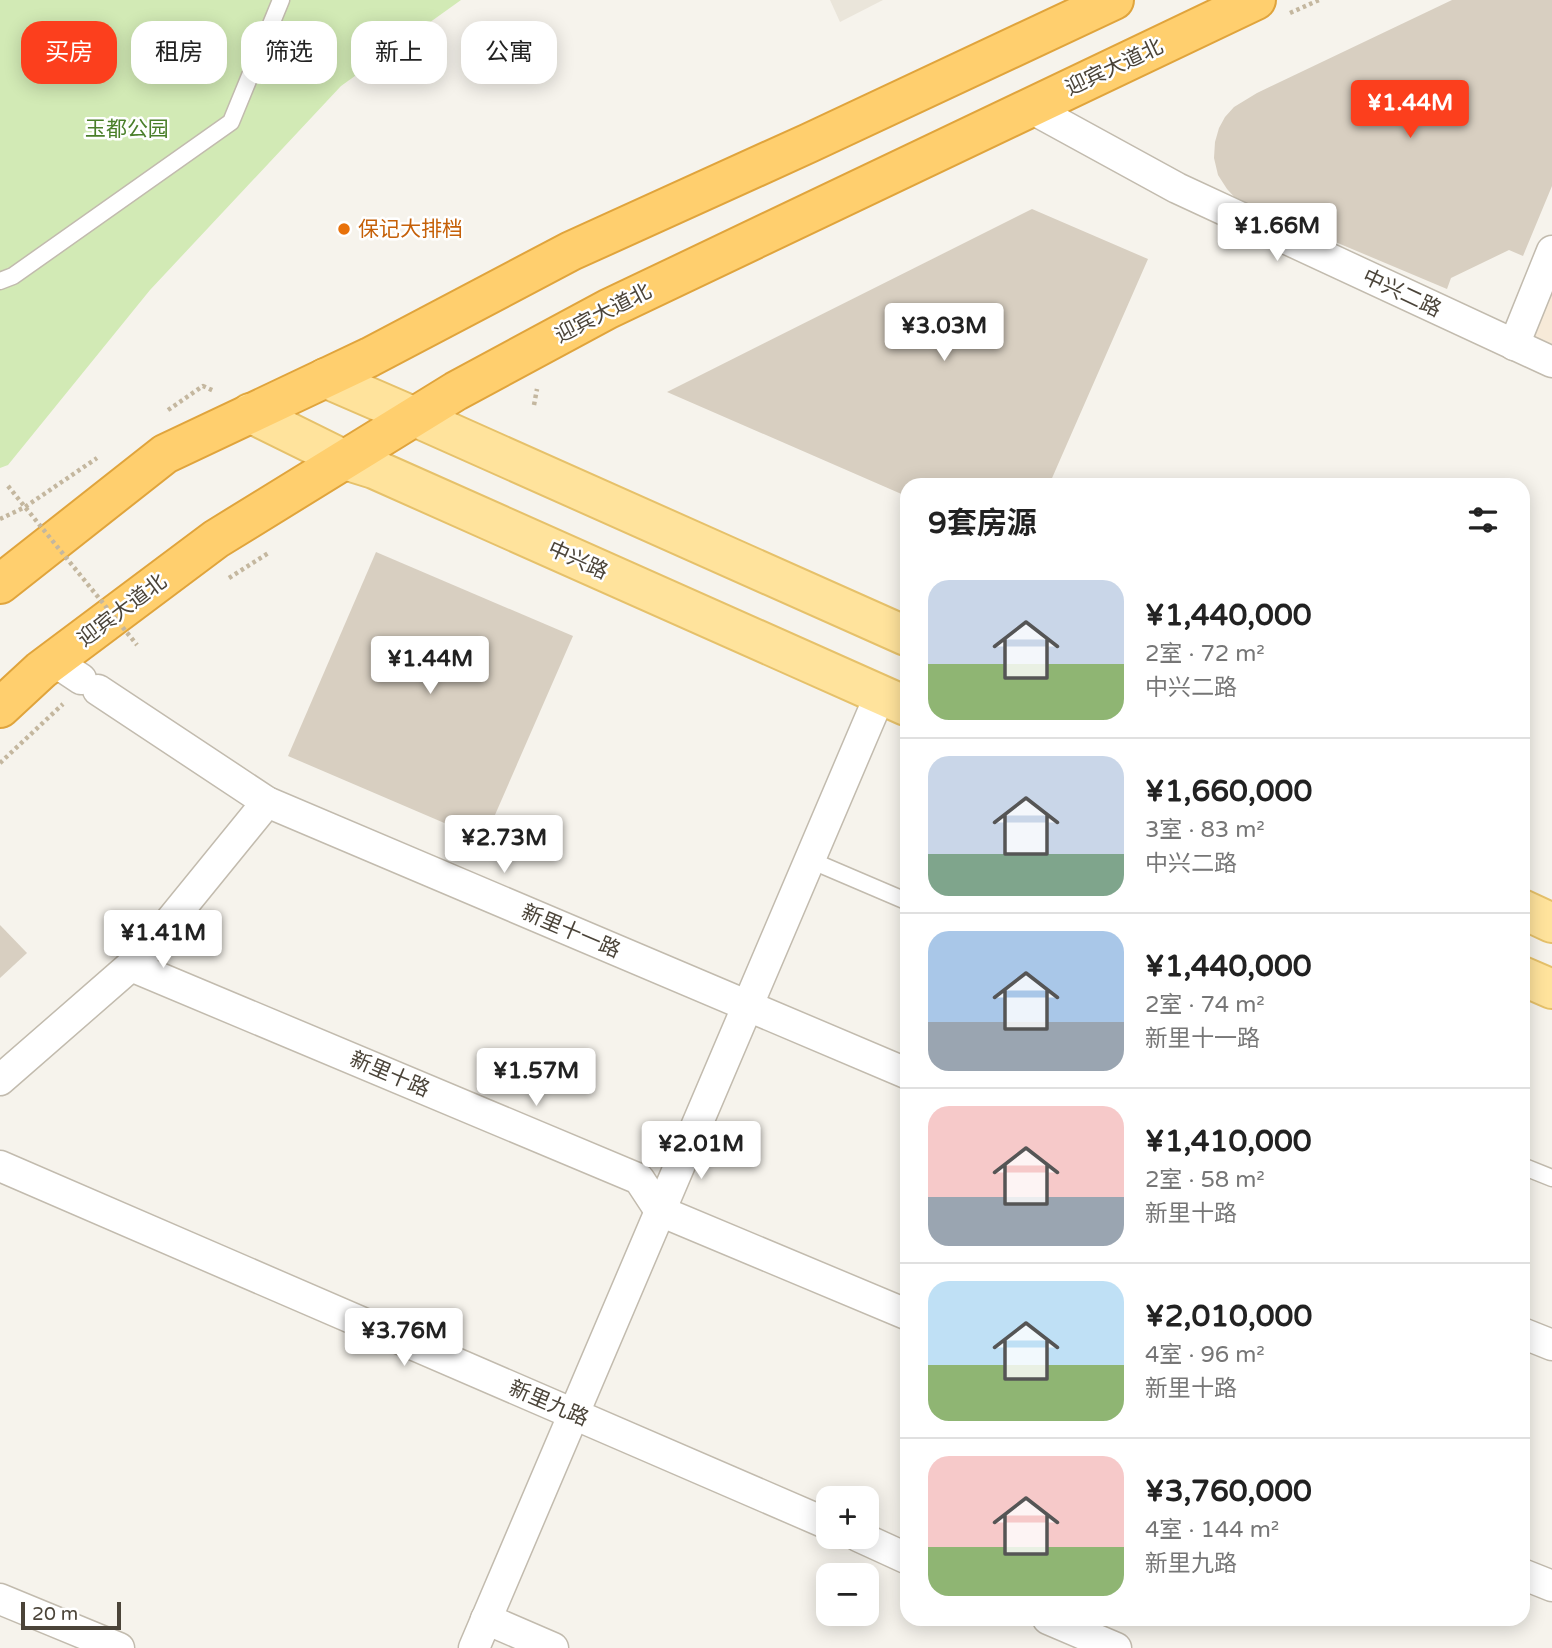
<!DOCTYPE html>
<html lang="zh">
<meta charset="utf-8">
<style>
:root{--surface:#fff;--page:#f6f6f6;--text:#222;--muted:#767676;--line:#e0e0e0;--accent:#fc3f1d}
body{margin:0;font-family:"Varela Round","Noto Sans SC",sans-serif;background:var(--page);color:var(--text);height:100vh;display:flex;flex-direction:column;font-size:26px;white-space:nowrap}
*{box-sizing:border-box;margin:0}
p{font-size:23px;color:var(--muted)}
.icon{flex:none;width:38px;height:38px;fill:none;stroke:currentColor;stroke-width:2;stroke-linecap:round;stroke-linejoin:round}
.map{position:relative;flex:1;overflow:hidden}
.side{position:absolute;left:900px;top:478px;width:630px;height:1148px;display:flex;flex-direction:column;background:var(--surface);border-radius:21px;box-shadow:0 4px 18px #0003}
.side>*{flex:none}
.banner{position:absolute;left:21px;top:21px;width:665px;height:63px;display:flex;gap:14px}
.tools{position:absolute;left:816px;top:1486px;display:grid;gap:14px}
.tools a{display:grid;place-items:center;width:63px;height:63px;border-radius:14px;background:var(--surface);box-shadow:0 4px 18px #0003;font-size:35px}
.scale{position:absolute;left:21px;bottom:18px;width:100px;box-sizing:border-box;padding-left:7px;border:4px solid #4b4439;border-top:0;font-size:19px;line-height:24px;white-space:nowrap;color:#4b4439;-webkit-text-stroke:5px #fff;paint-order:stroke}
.price{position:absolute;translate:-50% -60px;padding:0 16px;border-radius:7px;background:#fff;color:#222;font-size:23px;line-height:46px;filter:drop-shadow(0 2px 4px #0008)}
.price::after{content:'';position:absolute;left:50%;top:42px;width:21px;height:16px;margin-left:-10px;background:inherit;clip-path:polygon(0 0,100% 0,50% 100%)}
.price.selected{background:var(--accent);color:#fff}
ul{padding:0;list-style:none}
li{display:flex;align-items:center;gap:21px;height:175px;padding:0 28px}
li+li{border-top:2px solid var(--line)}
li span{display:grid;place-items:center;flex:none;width:196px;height:140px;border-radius:21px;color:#555}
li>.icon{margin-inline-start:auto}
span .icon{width:84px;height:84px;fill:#fffc;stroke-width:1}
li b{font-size:30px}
h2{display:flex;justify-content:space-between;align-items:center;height:84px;padding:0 28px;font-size:30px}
.tag{padding:0 24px;border-radius:21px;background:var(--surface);box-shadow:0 4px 18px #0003;font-size:24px;line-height:63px}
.tag.selected{background:var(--accent);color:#fff}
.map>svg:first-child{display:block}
</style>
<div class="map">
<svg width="1552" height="1648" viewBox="0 0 1552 1648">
<rect width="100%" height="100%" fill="#f6f3ec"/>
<polygon fill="#eae5da" points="830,0 883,0 840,22"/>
<polygon fill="#f7ead8" points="1552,289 1552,352 1529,342"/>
<polygon fill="#d2eab5" points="0,0 461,0 341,86 150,290 8,465 0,468"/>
<g fill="#d8cfc1">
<polygon points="1452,0 1552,0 1552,186 1523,256 1509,250 1451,278 1447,289 1238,201 1227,189 1218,175 1214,158 1215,142 1219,128 1225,117 1234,107 1257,93"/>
<polygon points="1032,209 1148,259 1049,485 906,485 906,496 667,392"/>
<polygon points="376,552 573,636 484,840 288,756"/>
<polygon points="0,925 27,953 0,978"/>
</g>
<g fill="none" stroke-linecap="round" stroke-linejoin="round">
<defs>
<g id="lane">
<polyline points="0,281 13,276 231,122 281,0"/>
<polyline points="810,860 906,901"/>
<polyline points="1522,1166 1552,1178"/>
</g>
<g id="street">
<polyline points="1029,107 1177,188 1552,362"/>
<polyline points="1514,345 1552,251"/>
<polyline points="54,661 81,679"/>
<polyline points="98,690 267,802 906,1073"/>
<polyline points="131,966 639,1179 660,1211 906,1314"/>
<polyline points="0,1080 141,957 267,802"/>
<polyline points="0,1166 828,1524"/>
<polyline points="1522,1333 1552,1345"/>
<polyline points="858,1536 906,1558"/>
<polyline points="1522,1574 1552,1586"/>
<polyline points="0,1599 119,1648"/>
<polyline points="486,1619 553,1648"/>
<polyline points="1048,1619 1116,1648"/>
<polyline points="474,1648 880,695"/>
</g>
<g id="primary">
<polyline points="325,378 415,417 906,636"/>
<polyline points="250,413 345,460 374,469 906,706"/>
<polyline points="1522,909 1552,923"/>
<polyline points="1522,976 1552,989"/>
</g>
<g id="highway">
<polyline points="0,584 165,454 370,357 571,251 809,143 1114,0"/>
<polyline points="0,708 41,670 216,539 456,391 608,309 1256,0"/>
</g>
</defs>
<use href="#lane" stroke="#c2bbae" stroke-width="19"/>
<use href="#street" stroke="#c2bbae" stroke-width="33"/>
<use href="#primary" stroke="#e6c16a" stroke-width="42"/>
<use href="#highway" stroke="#e0a43c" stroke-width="42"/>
<g stroke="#c4b79f" stroke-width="4.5" stroke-dasharray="3.5 3.5" stroke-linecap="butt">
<polyline points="1290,13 1319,0"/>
<polyline points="534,405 537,389"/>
<polyline points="168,410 203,386 214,391"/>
<polyline points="0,519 25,507 97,458"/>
<polyline points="229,578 270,552"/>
<polyline points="0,763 63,704"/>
</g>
<use href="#lane" stroke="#fff" stroke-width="16"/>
<use href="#street" stroke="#fff" stroke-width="30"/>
<use href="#primary" stroke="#ffe39c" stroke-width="38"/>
<use href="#highway" stroke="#ffcf6e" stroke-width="38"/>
<polyline stroke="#c4b79f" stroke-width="4.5" stroke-dasharray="3.5 3.5" stroke-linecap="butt" points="8,486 137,645"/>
</g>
<circle fill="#e8710a" stroke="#fff" stroke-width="2.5" cx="344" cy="229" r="7"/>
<g text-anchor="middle" stroke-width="5" stroke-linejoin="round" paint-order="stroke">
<g font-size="21" fill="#4b4439" stroke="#fff">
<text transform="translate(1114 67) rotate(-25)" y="7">迎宾大道北</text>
<text transform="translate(1402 293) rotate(25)" y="7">中兴二路</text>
<text transform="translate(603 313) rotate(-27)" y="7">迎宾大道北</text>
<text transform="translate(578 560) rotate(24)" y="7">中兴路</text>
<text transform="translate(122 610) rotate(-37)" y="7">迎宾大道北</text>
<text transform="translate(571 931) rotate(23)" y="7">新里十一路</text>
<text transform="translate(390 1074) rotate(23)" y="7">新里十路</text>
<text transform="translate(549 1403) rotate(23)" y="7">新里九路</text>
</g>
<g font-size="21" fill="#4a7f2a" stroke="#fff">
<text x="127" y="136">玉都公园</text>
</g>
<g font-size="21" fill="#c56008" stroke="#fff" text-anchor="start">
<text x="358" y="236">保记大排档</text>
</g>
</g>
</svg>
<div class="tools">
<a>+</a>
<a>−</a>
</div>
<div class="scale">20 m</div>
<b class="price selected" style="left:1410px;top:140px">¥1.44M</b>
<b class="price" style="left:1277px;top:263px">¥1.66M</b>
<b class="price" style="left:944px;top:363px">¥3.03M</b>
<b class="price" style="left:430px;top:696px">¥1.44M</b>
<b class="price" style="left:504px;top:875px">¥2.73M</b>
<b class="price" style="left:163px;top:970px">¥1.41M</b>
<b class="price" style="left:536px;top:1108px">¥1.57M</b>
<b class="price" style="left:701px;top:1181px">¥2.01M</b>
<b class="price" style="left:404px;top:1368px">¥3.76M</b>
<div class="banner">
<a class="tag selected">买房</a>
<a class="tag">租房</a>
<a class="tag">筛选</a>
<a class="tag">新上</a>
<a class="tag">公寓</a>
</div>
<section class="side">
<h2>9套房源<svg class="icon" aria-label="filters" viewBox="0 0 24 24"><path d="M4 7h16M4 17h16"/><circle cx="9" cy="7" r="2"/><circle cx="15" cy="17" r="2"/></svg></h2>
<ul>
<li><span style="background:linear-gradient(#c9d6e8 60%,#8fb573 0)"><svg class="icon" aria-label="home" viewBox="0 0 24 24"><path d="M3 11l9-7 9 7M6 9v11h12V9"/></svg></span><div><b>¥1,440,000</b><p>2室 · 72 m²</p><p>中兴二路</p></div></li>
<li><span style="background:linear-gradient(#c9d6e8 70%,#7fa58c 0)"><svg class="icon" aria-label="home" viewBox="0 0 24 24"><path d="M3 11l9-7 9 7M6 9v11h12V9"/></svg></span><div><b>¥1,660,000</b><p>3室 · 83 m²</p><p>中兴二路</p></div></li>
<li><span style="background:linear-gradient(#a9c7e8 65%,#9aa5b1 0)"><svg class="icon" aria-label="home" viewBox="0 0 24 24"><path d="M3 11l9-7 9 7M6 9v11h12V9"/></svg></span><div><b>¥1,440,000</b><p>2室 · 74 m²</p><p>新里十一路</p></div></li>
<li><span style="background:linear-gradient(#f6c9c9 65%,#9aa5b1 0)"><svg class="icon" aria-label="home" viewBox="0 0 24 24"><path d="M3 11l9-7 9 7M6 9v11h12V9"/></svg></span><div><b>¥1,410,000</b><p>2室 · 58 m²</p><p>新里十路</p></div></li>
<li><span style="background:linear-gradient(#bfe0f5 60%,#8fb573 0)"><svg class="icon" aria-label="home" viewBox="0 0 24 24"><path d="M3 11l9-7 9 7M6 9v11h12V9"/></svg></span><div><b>¥2,010,000</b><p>4室 · 96 m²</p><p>新里十路</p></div></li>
<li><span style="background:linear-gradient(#f6c9c9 65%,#8fb573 0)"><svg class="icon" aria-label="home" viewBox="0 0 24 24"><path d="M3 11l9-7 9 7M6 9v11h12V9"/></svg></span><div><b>¥3,760,000</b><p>4室 · 144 m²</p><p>新里九路</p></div></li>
</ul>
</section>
</div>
